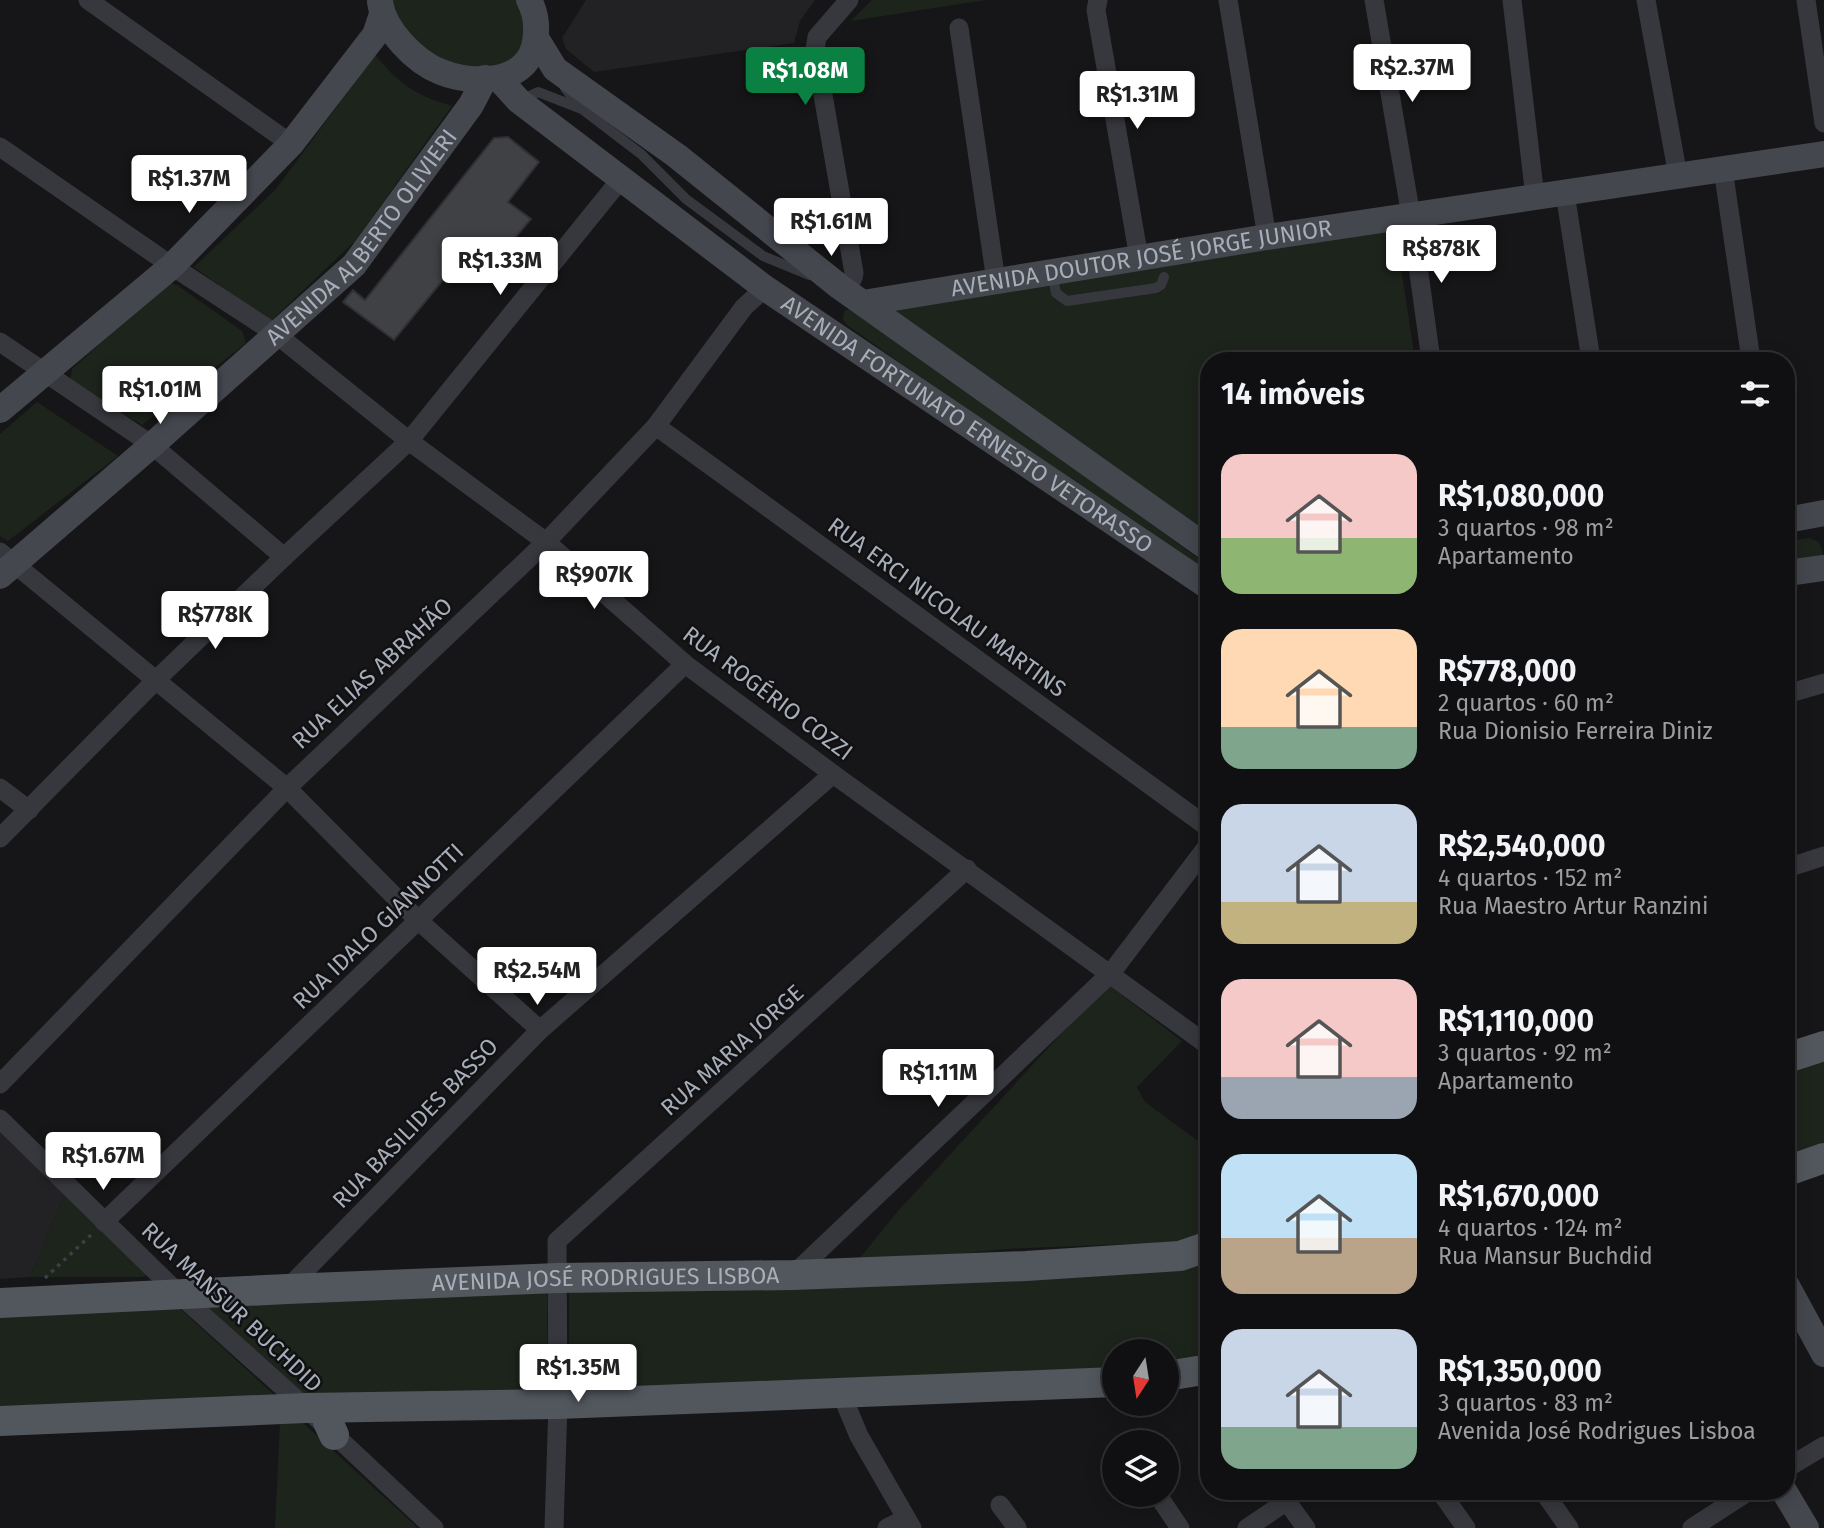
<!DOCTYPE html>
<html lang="pt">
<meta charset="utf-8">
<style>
:root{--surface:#101012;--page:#19191b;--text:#f1f3f6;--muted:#9c9d9f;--line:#303032;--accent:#0b8043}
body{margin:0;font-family:"Fira Sans",sans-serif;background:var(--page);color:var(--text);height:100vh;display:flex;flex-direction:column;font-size:26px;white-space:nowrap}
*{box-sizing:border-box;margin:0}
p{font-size:23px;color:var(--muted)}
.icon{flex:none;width:38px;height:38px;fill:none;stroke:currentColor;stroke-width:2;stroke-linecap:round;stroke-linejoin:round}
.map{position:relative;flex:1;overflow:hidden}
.drawer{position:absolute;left:1200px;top:352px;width:595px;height:1148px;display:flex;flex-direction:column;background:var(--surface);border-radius:28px;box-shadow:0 4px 18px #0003,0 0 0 2px var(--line)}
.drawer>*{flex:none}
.needle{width:46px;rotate:192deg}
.buttons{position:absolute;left:1102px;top:1339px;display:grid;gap:14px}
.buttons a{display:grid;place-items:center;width:77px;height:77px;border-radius:50%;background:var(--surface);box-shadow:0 4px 18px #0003,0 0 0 2px var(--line);font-size:35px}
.price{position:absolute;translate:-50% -60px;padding:0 16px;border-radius:7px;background:#fff;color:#222;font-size:23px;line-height:46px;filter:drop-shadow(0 2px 4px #0008)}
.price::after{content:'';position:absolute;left:50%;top:42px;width:21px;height:16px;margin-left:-10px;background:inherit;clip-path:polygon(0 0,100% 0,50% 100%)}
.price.on{background:var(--accent);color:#fff}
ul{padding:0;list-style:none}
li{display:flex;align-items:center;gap:21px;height:175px;padding:0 21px}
li span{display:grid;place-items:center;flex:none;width:196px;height:140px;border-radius:21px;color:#555}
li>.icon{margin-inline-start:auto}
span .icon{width:84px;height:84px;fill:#fffc;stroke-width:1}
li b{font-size:30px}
h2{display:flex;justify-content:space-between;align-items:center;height:84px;padding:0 21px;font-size:30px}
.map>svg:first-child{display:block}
</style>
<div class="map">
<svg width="1824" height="1528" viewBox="0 0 1824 1528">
<rect width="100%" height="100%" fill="#161618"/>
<g fill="#222225">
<polygon points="586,0 815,0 800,21 794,43 594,72 566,49 562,38"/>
<polygon points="0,1133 65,1194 30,1277 0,1279"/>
</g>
<g fill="#1c241c">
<polygon points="387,0 518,0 527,39 511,66 467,71 419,49"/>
<polygon points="872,0 986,0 851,21"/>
<path d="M 375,55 C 401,85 413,94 452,106 L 356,240 L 270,322 L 194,267 L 276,189 Z"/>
<polygon points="1395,227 1415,360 1209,360 1209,537 889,308"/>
<polygon points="168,282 177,285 242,331 246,343 142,425 70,382 72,369"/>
<polygon points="852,308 1209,566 1209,583 847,325 843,320 844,311"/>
<polygon points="37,402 118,456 8,541 0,536 0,434"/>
<polygon points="1809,538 1819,542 1823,553 1818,563 1787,567 1787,541"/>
<polygon points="1107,984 1182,1041 1137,1087 1145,1102 1209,1149 1209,1229 1181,1242 1006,1249 855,1264 898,1211"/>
<polygon points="1824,1053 1824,1147 1787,1160 1787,1066"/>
<polygon points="65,1194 147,1268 145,1277 30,1277"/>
<polygon points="1209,1252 1209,1363 1167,1369 1167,1351 1115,1351 1115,1375 569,1396 569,1288"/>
<polygon points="547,1286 548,1395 306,1397 198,1301"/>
<polygon points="176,1305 282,1402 0,1413 0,1315"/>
<polygon points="280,1422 303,1423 418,1528 275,1528"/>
</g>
<polygon fill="#404145" stroke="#303034" stroke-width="2" points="508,137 539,162 508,202 531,219 493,264 470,247 394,340 343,302 353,290 365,300 494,138"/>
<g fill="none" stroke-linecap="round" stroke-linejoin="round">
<polyline stroke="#3d3f45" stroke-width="3.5" stroke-dasharray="3.5 5" stroke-linecap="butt" points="45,1278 93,1233"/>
<g stroke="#37383e" stroke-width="10">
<polyline points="565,88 582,109 641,154 686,199 763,256 809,275"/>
<polyline points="521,100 538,92 582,109"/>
<polyline points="1052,272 1056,293 1067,301 1156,288 1161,285 1164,277"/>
</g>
<g stroke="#37383e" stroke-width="19">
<polyline points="88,0 291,144"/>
<polyline points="1098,0 1096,10 1139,258"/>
<polyline points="1228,0 1267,237"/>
<polyline points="1374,0 1411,216 1431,360"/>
<polyline points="1512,0 1535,197"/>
<polyline points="1646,0 1678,176"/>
<polyline points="1806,0 1824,123"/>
<polyline points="959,28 996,281"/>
<polyline points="0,147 172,266 276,334 409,441 546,542 685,664 833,774 1209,1046"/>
<polyline points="1723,169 1751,360"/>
<polyline points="1565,193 1591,360"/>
<path d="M 840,287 C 848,284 853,282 854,273 L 815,49 L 817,37 L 849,0"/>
<polyline points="0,342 152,445 284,557"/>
<polyline points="656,426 1209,828"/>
<polyline points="0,552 287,788 419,921 540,1030"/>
<polyline points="1787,694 1824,683"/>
<polyline points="0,788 29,810"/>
<polyline points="0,838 157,679 284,557 409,441 621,179"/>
<polyline points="1787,868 1824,856"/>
<polyline points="0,1084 287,788 546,542 656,426 744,307 765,288"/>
<polyline points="0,1119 179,1294 306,1408 434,1528"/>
<polyline points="104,1222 685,664"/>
<polyline points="793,1275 1111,973 1209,844"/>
<polyline points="287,1289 540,1030 833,774"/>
<polyline points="841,1393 859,1436 912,1528"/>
<polyline points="1787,1468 1824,1446"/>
<polyline points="1440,1491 1466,1528"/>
<polyline points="1543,1491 1569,1528"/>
<polyline points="1280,1492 1306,1528"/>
<polyline points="1157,1494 1180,1528"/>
<polyline points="1000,1505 1017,1528"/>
<polyline points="554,1528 558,1404 557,1241 967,869"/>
<polyline points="887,1528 905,1519"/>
<polyline points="1247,1528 1287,1501"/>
<polyline points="1692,1528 1749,1491"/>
</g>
<g stroke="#44474e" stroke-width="26">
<path d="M 380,2 C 384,30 415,62 441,72 C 472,84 523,85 534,47 C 538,30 537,15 529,0"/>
<polyline points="536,38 555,69 677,156 840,287 1209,549"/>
<path id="s1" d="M 498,78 L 519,101 L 765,288 L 1209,587"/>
<path id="s2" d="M 863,303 L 1267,237 L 1824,154"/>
<polyline points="0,410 172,266 291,144 375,35 382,14"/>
<polyline points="1787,520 1824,513"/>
<polyline points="1787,573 1824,568"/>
<path id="s3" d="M 0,576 L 152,445 L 354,265 L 471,105 L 485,78"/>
<polyline points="1787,1286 1824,1354"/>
<polyline points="1784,1491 1806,1528"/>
</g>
<g stroke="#52565d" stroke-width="30">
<polyline points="1787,1058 1824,1046"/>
<polyline points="1787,1171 1824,1158"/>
<path id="s4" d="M 0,1303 L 287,1289 L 558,1278 L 793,1275 L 1026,1266 L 1180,1256 L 1209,1246"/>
<polyline points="1167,1376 1209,1369"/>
<polyline points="0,1421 306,1408 558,1404 1115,1382"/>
<polyline points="334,1435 328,1422 331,1415 338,1408"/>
</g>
</g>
<g text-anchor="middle" stroke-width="5" stroke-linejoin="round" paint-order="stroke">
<g font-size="23" fill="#a7aeb9" stroke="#111113">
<text dy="8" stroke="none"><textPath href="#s3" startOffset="497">AVENIDA ALBERTO OLIVIERI</textPath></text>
<text dy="8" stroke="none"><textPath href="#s2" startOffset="282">AVENIDA DOUTOR JOSÉ JORGE JUNIOR</textPath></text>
<text dy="8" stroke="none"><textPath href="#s1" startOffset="584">AVENIDA FORTUNATO ERNESTO VETORASSO</textPath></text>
<text transform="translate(947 607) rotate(36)" y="8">RUA ERCI NICOLAU MARTINS</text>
<text transform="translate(372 673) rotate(-43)" y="8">RUA ELIAS ABRAHÃO</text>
<text transform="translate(768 693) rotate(37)" y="8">RUA ROGÉRIO COZZI</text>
<text transform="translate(378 926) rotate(-44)" y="8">RUA IDALO GIANNOTTI</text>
<text transform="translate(732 1050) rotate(-42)" y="8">RUA MARIA JORGE</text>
<text transform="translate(415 1123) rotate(-46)" y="8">RUA BASILIDES BASSO</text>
<text dy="8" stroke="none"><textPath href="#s4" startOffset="606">AVENIDA JOSÉ RODRIGUES LISBOA</textPath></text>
<text transform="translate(232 1307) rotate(43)" y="8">RUA MANSUR BUCHDID</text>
</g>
</g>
</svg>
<div class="buttons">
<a><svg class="needle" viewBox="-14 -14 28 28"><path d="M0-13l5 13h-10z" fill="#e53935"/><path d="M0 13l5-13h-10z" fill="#9c9d9f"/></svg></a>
<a><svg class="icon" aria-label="layers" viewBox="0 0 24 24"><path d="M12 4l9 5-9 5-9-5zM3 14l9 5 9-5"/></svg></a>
</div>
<b class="price" style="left:1412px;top:104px">R$2.37M</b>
<b class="price on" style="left:805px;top:107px">R$1.08M</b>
<b class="price" style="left:1137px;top:131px">R$1.31M</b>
<b class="price" style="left:189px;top:215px">R$1.37M</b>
<b class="price" style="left:831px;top:258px">R$1.61M</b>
<b class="price" style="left:1441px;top:285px">R$878K</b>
<b class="price" style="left:500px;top:297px">R$1.33M</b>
<b class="price" style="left:160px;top:426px">R$1.01M</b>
<b class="price" style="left:594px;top:611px">R$907K</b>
<b class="price" style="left:215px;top:651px">R$778K</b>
<b class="price" style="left:537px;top:1007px">R$2.54M</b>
<b class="price" style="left:938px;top:1109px">R$1.11M</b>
<b class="price" style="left:103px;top:1192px">R$1.67M</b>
<b class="price" style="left:578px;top:1404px">R$1.35M</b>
<section class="drawer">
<h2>14 imóveis<svg class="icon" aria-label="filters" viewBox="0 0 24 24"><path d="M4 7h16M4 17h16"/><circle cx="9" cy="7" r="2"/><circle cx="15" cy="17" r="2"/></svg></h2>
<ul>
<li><span style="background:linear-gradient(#f6c9c9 60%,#8fb573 0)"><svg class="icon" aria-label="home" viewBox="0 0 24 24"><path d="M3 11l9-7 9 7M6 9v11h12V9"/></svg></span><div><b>R$1,080,000</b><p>3 quartos · 98 m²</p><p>Apartamento</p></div></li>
<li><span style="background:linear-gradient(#ffd9b3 70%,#7fa58c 0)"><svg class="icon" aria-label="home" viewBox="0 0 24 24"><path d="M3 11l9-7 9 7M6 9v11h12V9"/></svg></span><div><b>R$778,000</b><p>2 quartos · 60 m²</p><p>Rua Dionisio Ferreira Diniz</p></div></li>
<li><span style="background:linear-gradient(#c9d6e8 70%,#c2b280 0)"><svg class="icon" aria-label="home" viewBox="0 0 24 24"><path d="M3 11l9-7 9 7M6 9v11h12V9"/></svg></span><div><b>R$2,540,000</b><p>4 quartos · 152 m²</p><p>Rua Maestro Artur Ranzini</p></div></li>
<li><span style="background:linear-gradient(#f6c9c9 70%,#9aa5b1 0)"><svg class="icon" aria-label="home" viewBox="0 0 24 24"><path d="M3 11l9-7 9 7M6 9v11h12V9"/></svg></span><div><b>R$1,110,000</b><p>3 quartos · 92 m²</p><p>Apartamento</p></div></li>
<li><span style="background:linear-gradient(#bfe0f5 60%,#b9a48a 0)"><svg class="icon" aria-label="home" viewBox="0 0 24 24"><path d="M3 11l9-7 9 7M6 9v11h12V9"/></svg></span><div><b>R$1,670,000</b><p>4 quartos · 124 m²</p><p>Rua Mansur Buchdid</p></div></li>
<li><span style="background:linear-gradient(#c9d6e8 70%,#7fa58c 0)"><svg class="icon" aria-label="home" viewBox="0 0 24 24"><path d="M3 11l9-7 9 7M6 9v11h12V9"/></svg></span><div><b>R$1,350,000</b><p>3 quartos · 83 m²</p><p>Avenida José Rodrigues Lisboa</p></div></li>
</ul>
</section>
</div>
